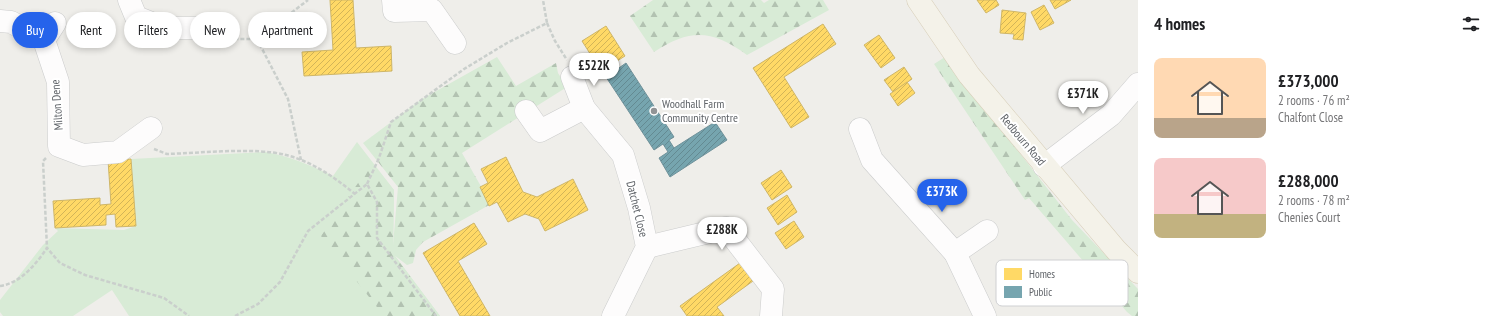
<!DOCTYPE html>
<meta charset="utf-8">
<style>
:root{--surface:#fff;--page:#f2f2f2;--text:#202124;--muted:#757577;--accent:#2563eb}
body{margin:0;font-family:"PT Sans Narrow",sans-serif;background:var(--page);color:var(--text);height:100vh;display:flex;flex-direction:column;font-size:15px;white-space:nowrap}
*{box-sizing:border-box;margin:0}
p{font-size:13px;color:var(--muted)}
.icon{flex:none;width:22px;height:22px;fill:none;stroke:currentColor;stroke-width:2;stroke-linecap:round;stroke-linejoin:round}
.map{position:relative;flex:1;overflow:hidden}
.details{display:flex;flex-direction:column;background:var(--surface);width:360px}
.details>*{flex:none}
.hud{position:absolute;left:12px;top:12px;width:380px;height:36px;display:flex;gap:8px}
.price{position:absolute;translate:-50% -34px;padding:0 9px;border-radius:14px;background:#fff;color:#222;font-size:13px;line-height:26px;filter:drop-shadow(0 1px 2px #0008)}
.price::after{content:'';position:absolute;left:50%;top:24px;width:12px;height:9px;margin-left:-6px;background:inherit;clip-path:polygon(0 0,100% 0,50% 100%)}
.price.on{background:var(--accent);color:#fff}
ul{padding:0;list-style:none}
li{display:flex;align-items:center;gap:12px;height:100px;padding:0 16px}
li span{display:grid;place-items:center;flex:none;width:112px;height:80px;border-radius:8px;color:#555}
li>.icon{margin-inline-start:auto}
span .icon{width:48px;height:48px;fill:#fffc;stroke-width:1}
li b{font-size:17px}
h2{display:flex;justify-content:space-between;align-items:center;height:48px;padding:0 16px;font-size:17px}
.pill{padding:0 14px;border-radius:18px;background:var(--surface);box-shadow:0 2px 6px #0003;font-size:14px;line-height:36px}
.pill.on{background:var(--accent);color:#fff}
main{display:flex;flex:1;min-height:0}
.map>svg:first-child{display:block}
</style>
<main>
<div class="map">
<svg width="1138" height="316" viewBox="0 0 1138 316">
<defs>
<pattern id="forest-firs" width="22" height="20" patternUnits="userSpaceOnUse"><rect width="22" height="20" fill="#d8ebd6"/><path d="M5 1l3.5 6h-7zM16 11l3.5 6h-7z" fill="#b2c2b1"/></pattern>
<pattern id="homes-hatch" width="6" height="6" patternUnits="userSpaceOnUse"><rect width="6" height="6" fill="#ffd966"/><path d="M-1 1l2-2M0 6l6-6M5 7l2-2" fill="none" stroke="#d2b458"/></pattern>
<pattern id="public-hatch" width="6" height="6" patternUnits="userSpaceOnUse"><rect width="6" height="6" fill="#76a5af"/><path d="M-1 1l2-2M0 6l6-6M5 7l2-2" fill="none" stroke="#648a92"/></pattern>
</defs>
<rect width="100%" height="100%" fill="#efeeea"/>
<path fill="#d8ebd6" d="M 357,142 L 394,190 L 393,253 L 440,316 L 129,316 L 112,290 L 73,316 L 3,316 L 0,312 L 0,300 L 43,245 L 58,231 L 55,228 L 124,230 L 136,226 L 131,159 L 265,152 C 290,156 310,165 333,176 Z"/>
<g fill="url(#forest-firs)">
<path d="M 653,0 L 761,0 L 764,3 L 769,0 L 823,0 L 829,10 L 747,55 C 712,30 691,28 654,52 L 630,16 Z"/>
<polygon points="497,57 516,86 556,63 558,73 567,87 462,153 491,204 423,242 416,250 413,263 407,265 394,255 440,316 384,316 321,236 372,163 394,190 393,245 398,187 363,143 422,99"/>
<polygon points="945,57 1072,220 1138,289 1138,316 1132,316 1127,312 1029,198 1025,200 934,64"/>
</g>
<g fill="url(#homes-hatch)" stroke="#cfb667">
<polygon points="330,0 353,0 356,48 391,46 392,71 304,76 302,52 333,50"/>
<polygon points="977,0 996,0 999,5 986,13"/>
<polygon points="1050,0 1071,0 1055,9"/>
<polygon points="1044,5 1054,23 1040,30 1031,12"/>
<polygon points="1002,10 1026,13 1023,40 1013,39 1014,34 1000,33"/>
<polygon points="823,24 836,44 784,77 809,117 791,128 753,68"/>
<polygon points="606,26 625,56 601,71 582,41"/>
<polygon points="879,35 895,58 881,68 864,45"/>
<polygon points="904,67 912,79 893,92 884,80"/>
<polygon points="907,82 915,93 898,106 890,94"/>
<polygon points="506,157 523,192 537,197 573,179 588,210 545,231 539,219 525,214 508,222 497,202 489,206 480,187 488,183 481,169"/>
<polygon points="131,159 136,226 116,227 115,214 106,215 106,225 55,228 53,201 100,198 100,205 111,204 108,160"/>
<polygon points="781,170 792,187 772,200 761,183"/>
<polygon points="787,195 797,212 778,225 767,208"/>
<polygon points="794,221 804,237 786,249 775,233"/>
<polygon points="474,223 487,244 458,261 490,316 460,316 423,253"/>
<polygon points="740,263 753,281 717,307 724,316 687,316 680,306"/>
</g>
<polygon fill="url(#public-hatch)" stroke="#6f919a" points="626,63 674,137 669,140 674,148 715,122 727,140 670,177 659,158 668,152 663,144 654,150 606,77"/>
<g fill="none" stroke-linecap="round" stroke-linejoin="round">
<defs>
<g id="minor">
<polyline points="129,0 136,17 164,28 213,28"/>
<polyline points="393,0 394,11 432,10 455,43"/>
<polyline points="0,21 11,22 44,40 58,82 59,146 83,155 118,152 151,128"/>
<polyline points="44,40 55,23"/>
<polyline points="572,77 584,108 623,155 639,208 647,247 613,316"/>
<polyline points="526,111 540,131 584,108"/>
<polyline points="860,129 872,160 955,253 985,316"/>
<polyline points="1044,166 1111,115 1138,84"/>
<polyline points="647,247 726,228 773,289 771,316"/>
<polyline points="955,253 987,231"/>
</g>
<polyline id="major" points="918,0 969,75 1116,250 1138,272"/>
</defs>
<use href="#minor" stroke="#cbcccc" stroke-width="23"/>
<use href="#major" stroke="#d7ceb8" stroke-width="23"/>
<g stroke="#cacfcc" stroke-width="2.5" stroke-dasharray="4 2" stroke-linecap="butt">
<polyline points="547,23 555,41 567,60"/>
<polyline points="229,37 232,39 257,39 308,0"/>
<polyline points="257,39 288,99 301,160"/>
<path d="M 154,149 L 167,154 C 201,153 256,147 286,155 C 313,162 334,177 355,194"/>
<polyline points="46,158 43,161 47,248"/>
<polyline points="367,184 379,158 391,122 464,69 507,43 547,23 543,0"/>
<path d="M 0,286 C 21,283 36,264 47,248 L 60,263 L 85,275 L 164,298 L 189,316"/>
<polyline points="235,316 258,304 280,282 308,231 367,184 377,202 377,238 436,316"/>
</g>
<use href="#minor" stroke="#fdfcfc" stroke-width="22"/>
<use href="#major" stroke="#f4f2e9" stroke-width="22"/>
</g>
<circle fill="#919496" stroke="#fff" stroke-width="1.5" cx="654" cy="111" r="4"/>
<g text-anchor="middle" stroke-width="4" stroke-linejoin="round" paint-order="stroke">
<g font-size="12" fill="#5f6368" stroke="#fff" text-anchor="start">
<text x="662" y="108">Woodhall Farm<tspan x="662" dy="14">Community Centre</tspan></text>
</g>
<g font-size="12" fill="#5f6368" stroke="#fff">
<text transform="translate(57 105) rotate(-94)" y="4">Milton Dene</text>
<text transform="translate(1023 140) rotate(50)" y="4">Redbourn Road</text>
<text transform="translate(637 209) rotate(76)" y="4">Datchet Close</text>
</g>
</g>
<rect x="996" y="260" width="132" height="46" rx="6" fill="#fff" stroke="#cfd0d2" stroke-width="1"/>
<rect x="1004" y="268" width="18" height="12" fill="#ffd966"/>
<rect x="1004" y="286" width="18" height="12" fill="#76a5af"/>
<g font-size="11" fill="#5f6368">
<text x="1029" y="278">Homes</text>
<text x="1029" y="296">Public</text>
</g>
</svg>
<b class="price" style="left:594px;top:87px">£522K</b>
<b class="price" style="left:1083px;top:115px">£371K</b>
<b class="price on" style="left:942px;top:213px">£373K</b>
<b class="price" style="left:722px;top:251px">£288K</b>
<div class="hud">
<a class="pill on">Buy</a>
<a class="pill">Rent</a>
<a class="pill">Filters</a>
<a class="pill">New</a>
<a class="pill">Apartment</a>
</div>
</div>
<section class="details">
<h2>4 homes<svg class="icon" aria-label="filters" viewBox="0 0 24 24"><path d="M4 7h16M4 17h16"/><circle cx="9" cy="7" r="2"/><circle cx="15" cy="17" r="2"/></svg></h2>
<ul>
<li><span style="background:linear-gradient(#ffd9b3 75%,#b9a48a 0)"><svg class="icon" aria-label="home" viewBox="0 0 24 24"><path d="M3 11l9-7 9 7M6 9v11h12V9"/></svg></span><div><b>£373,000</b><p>2 rooms · 76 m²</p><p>Chalfont Close</p></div></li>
<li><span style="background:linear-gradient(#f6c9c9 70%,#c2b280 0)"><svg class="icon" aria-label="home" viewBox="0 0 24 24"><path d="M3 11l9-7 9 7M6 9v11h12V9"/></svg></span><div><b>£288,000</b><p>2 rooms · 78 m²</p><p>Chenies Court</p></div></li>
</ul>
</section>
</main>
